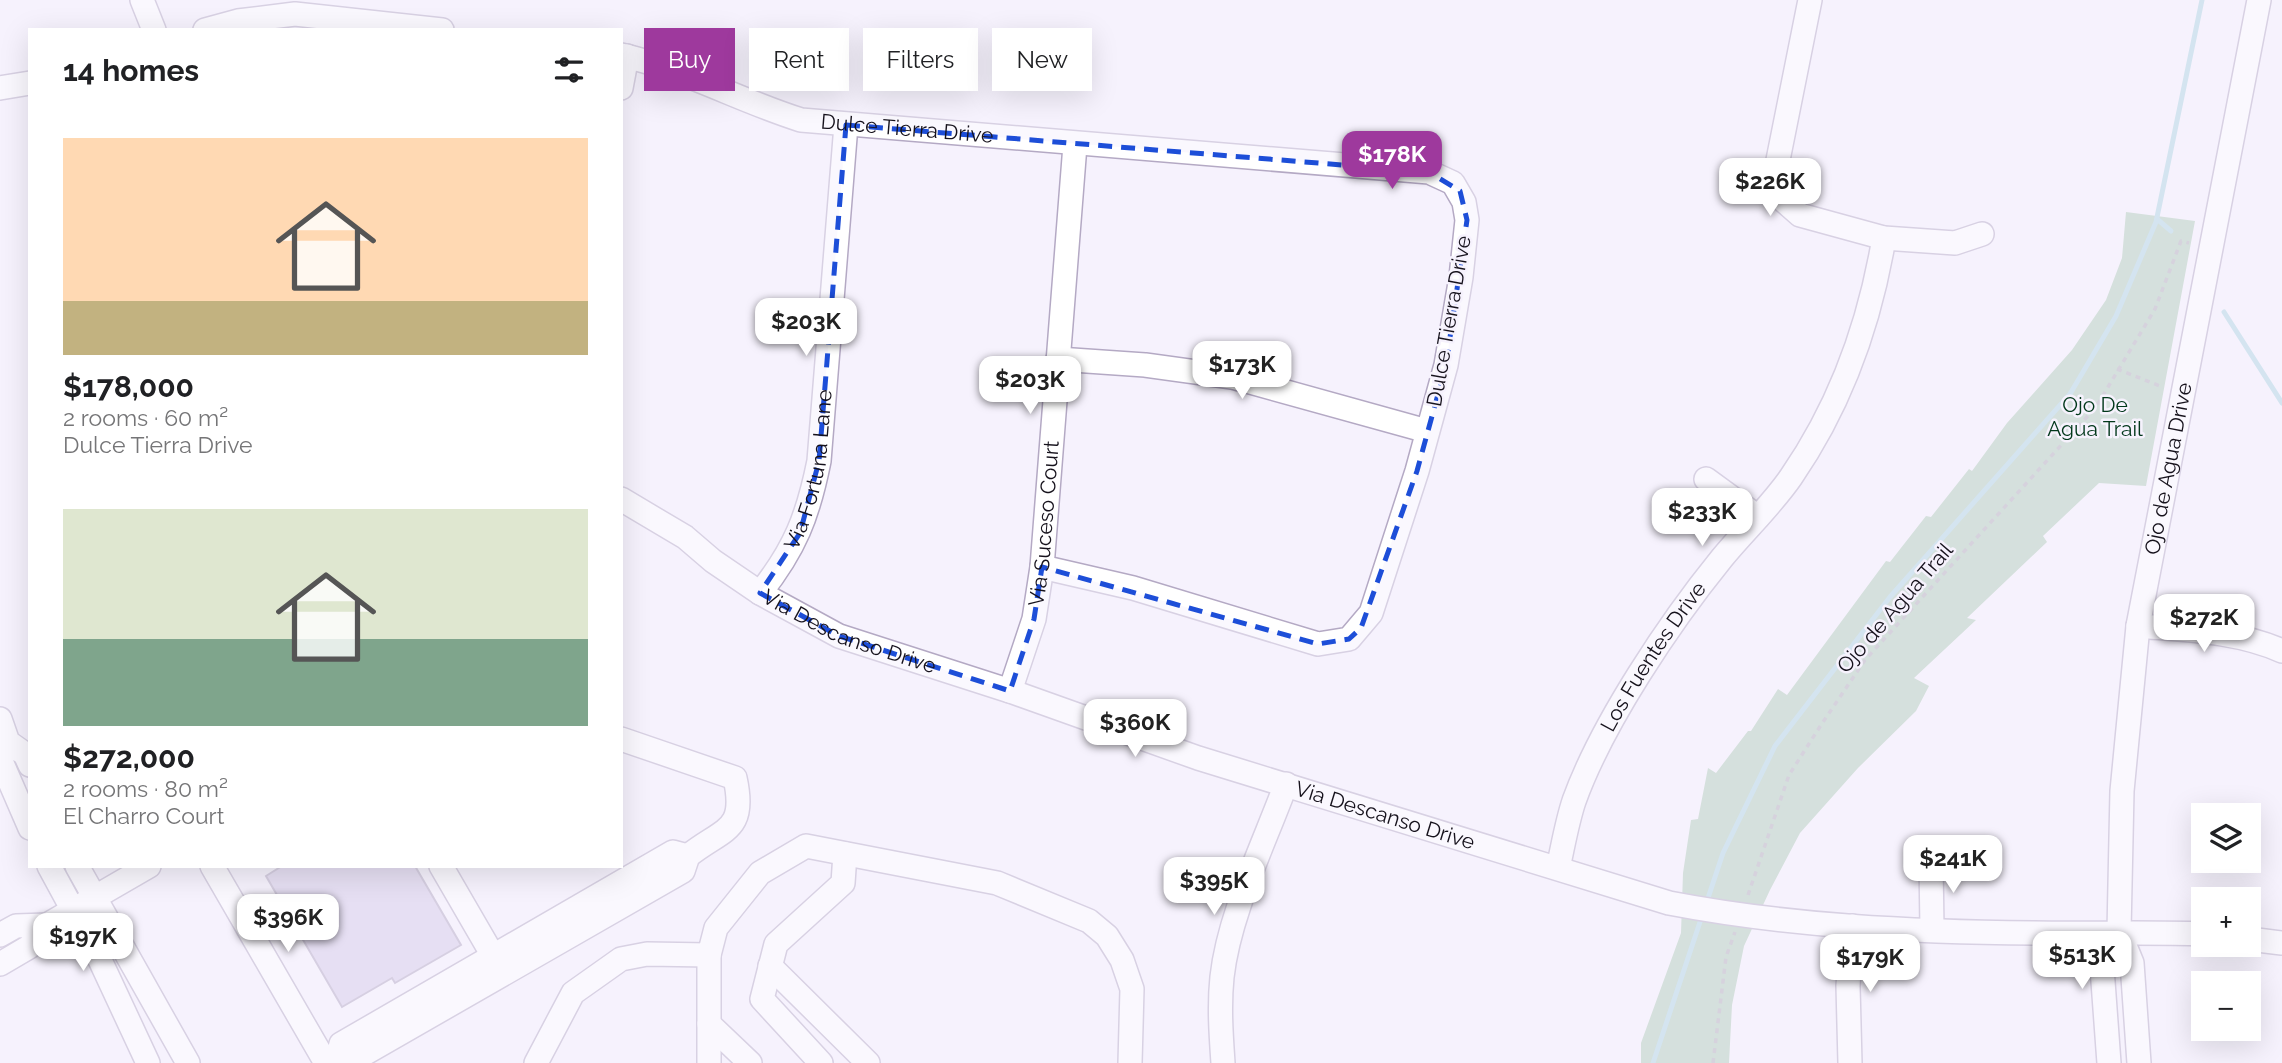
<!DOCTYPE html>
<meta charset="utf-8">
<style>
:root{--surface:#fff;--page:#f6f6f6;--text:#202124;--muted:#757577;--accent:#9e399d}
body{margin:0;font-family:Raleway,sans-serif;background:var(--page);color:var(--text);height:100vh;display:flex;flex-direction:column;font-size:26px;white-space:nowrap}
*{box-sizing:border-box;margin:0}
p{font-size:23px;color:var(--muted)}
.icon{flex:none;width:38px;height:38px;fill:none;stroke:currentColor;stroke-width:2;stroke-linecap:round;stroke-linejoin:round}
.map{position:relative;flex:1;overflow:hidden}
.sheet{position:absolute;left:28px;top:28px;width:595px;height:840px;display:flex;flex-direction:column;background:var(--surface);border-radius:0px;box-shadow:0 7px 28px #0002}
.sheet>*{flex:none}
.hud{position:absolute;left:644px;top:28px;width:665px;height:63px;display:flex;gap:14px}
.tools{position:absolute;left:2191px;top:803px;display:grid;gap:14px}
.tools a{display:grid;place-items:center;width:70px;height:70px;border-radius:0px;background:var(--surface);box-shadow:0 7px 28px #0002;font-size:35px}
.price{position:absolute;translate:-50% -60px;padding:0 16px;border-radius:14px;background:#fff;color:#222;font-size:23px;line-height:46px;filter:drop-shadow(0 2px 4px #0008)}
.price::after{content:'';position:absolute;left:50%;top:42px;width:21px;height:16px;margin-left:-10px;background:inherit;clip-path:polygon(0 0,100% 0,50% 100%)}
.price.selected{background:var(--accent);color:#fff}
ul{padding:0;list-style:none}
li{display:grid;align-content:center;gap:14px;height:371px;padding:0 35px}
li span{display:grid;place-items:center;height:217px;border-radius:0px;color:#555}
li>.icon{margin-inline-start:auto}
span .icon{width:126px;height:126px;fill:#fffc;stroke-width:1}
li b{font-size:30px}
h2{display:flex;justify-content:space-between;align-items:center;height:84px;padding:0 35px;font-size:30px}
.tag{padding:0 24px;border-radius:0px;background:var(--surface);box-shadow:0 7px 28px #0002;font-size:24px;line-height:63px}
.tag.selected{background:var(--accent);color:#fff}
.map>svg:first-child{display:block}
</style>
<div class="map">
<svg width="2282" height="1063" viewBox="0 0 2282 1063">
<rect width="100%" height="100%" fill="#f6f2fd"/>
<polygon fill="#adcab5" points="2126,212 2195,221 2146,486 2099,483 2043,536 2047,542 1967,618 1976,620 1914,678 1929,686 1916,711 1858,768 1800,833 1770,890 1744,946 1732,1005 1729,1063 1641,1063 1641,1043 1681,933 1683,873 1691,820 1698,819 1708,768 1716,773 1748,731 1751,731 1778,689 1787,695 1886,561 1890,562 1926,516 1931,517 1969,469 1972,471 2007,423 2072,350 2106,300 2122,258"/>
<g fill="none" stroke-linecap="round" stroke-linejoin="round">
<g stroke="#acd3df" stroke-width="5">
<polyline points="2157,219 2171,231"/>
<polyline points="2224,312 2282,403"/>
<polyline points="1706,904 1723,853 1775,746 1890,597 2070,394 2116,316 2156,222 2202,0"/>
<polyline points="1653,1063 1703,913"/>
</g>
</g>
<polygon fill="#d3c7e6" stroke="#b0a5c0" stroke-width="2" points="282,866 415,866 461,945 395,983 392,978 342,1007 266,876"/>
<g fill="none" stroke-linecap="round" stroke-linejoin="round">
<defs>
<g id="minor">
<polyline points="142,0 154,30"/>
<polyline points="1810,0 1775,175 1784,201 1800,215 1884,238 1955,243 1982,234"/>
<polyline points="205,30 238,21 295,14 442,30"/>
<path id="s1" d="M 621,55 C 684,69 740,101 801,120 L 1429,172 L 1453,183 L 1464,202 L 1467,220 L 1461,277 L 1446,365 L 1417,471 L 1371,613 L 1349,639 L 1318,644 L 1133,588 L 1042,567"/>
<polyline points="0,88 30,83"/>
<polyline points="621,88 627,56"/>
<polyline points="1058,359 1145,365 1232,377 1427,431"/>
<polyline points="1706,479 1758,517"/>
<path id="s2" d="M 621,499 L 685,537 L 713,561 L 760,593 L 839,636 L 1010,691 L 1198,758 L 1669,903 C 1789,926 1912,932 2034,933 C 2090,934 2147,932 2203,934"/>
<path id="s3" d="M 760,593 C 795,549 808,516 819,461 L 846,125"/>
<path d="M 2138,626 C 2186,630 2238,631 2282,651"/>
<path id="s4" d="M 1010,691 L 1034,619 L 1042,567 L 1075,145"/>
<polyline points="0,719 8,742 25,754 30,765"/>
<polyline points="8,742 1,761 30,828"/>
<polyline points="1931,862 1932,929"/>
<polyline points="49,866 100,960 148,1063"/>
<polyline points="77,866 188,1063"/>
<polyline points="212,866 326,1063"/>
<polyline points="441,866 492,954"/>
<path id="s5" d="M 1558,868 C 1563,846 1567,822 1574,801 C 1602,723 1670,622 1722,558 C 1744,531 1771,506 1791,477 C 1840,406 1870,322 1884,238"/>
<polyline points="2119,931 2132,963 2139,1063"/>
<polyline points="0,935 16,926 47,925"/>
<polyline points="2249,939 2282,943"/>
<polyline points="709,955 709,1063"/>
<polyline points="0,964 29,947 47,925 149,866"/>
<polyline points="770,966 868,1063"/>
<polyline points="709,1024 750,1063"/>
<path d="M 337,1059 L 350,1062 L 683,871 L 688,856 C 723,828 747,832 735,778 L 621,739"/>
<polyline points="332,1063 337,1059 341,1044 673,852 688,856"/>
<polyline points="536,1063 573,993 621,959 647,954 709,955 716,928 760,873 806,846 997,883 1089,921 1107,936 1122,960 1132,989 1130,1063"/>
<polyline points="821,1063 762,999 776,944 843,883 845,854"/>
<path d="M 1223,1063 C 1221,1034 1219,1006 1222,977 C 1229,914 1264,844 1286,784"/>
<polyline points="1850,1063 1848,986 1852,926"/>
<path id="s6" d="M 2109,1063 L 2102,968 L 2119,931 L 2122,791 L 2138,626 L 2259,0"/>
</g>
</defs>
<use href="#minor" stroke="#b4a9c4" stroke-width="26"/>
<g stroke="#afabb6" stroke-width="3.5" stroke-dasharray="5 5" stroke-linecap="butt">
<polyline points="2117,369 2160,386"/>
<polyline points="1748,895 1789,775 1821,725 1865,660 2096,407 2155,309 2181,241 2189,243"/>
<polyline points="1713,1063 1726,957 1735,932"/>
</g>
<use href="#minor" stroke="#fff" stroke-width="23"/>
</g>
<path d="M0 0H2282V1063H0ZM 846,125 L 1429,172 L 1460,191 L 1467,220 L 1446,365 L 1417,471 L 1361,628 L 1349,639 L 1318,644 L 1042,567 L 1034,619 L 1010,691 L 839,636 L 760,593 L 800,533 L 819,461 Z" fill="#f6f2fd" fill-opacity=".55" fill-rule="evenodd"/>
<path fill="none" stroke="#1d4ed8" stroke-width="5" stroke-dasharray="14 9" stroke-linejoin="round" d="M 846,125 L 1429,172 L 1460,191 L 1467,220 L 1446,365 L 1417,471 L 1361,628 L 1349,639 L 1318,644 L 1042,567 L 1034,619 L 1010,691 L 839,636 L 760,593 L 800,533 L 819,461 Z"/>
<g text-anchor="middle" stroke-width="5" stroke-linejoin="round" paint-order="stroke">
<g font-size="21" fill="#16121c" stroke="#f6f2fd">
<text dy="7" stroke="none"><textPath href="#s1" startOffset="298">Dulce Tierra Drive</textPath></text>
<text transform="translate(1449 321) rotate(-80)" y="7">Dulce Tierra Drive</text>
<text dy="7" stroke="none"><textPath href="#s3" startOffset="136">Via Fortuna Lane</textPath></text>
<text dy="7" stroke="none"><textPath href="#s6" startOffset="602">Ojo de Agua Drive</textPath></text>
<text dy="7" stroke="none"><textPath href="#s4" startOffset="172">Via Suceso Court</textPath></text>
<text transform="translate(1895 608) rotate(-49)" y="7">Ojo de Agua Trail</text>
<text dy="7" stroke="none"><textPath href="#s2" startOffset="266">Via Descanso Drive</textPath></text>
<text dy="7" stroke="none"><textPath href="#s5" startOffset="234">Los Fuentes Drive</textPath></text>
<text dy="7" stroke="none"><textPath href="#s2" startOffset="833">Via Descanso Drive</textPath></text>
</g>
<g font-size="21" fill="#02381b" stroke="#f6f2fd">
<text x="2095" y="412">Ojo De<tspan x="2095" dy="24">Agua Trail</tspan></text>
</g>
</g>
</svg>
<div class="tools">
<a><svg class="icon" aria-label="layers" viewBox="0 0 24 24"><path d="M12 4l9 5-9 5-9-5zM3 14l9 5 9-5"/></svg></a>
<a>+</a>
<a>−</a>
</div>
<b class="price selected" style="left:1392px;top:191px">$178K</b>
<b class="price" style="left:1770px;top:218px">$226K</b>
<b class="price" style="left:806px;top:358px">$203K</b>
<b class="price" style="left:1242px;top:401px">$173K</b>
<b class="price" style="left:1030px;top:416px">$203K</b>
<b class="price" style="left:1702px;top:548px">$233K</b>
<b class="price" style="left:2204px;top:654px">$272K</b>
<b class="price" style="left:1135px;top:759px">$360K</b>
<b class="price" style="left:1953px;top:895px">$241K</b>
<b class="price" style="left:1214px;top:917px">$395K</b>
<b class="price" style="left:288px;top:954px">$396K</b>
<b class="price" style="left:83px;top:973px">$197K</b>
<b class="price" style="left:2082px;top:991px">$513K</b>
<b class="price" style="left:1870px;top:994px">$179K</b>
<div class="hud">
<a class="tag selected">Buy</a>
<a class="tag">Rent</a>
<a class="tag">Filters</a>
<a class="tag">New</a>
</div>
<section class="sheet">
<h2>14 homes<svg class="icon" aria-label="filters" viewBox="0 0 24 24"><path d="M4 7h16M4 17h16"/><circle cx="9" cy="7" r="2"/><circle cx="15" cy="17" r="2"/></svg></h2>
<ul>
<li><span style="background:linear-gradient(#ffd9b3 75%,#c2b280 0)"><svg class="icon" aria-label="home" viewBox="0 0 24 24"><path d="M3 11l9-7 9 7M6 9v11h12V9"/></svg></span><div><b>$178,000</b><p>2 rooms · 60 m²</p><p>Dulce Tierra Drive</p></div></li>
<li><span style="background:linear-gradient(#dfe7d0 60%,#7fa58c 0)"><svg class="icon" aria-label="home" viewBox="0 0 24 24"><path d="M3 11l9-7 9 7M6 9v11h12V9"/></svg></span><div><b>$272,000</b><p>2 rooms · 80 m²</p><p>El Charro Court</p></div></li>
</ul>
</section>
</div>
